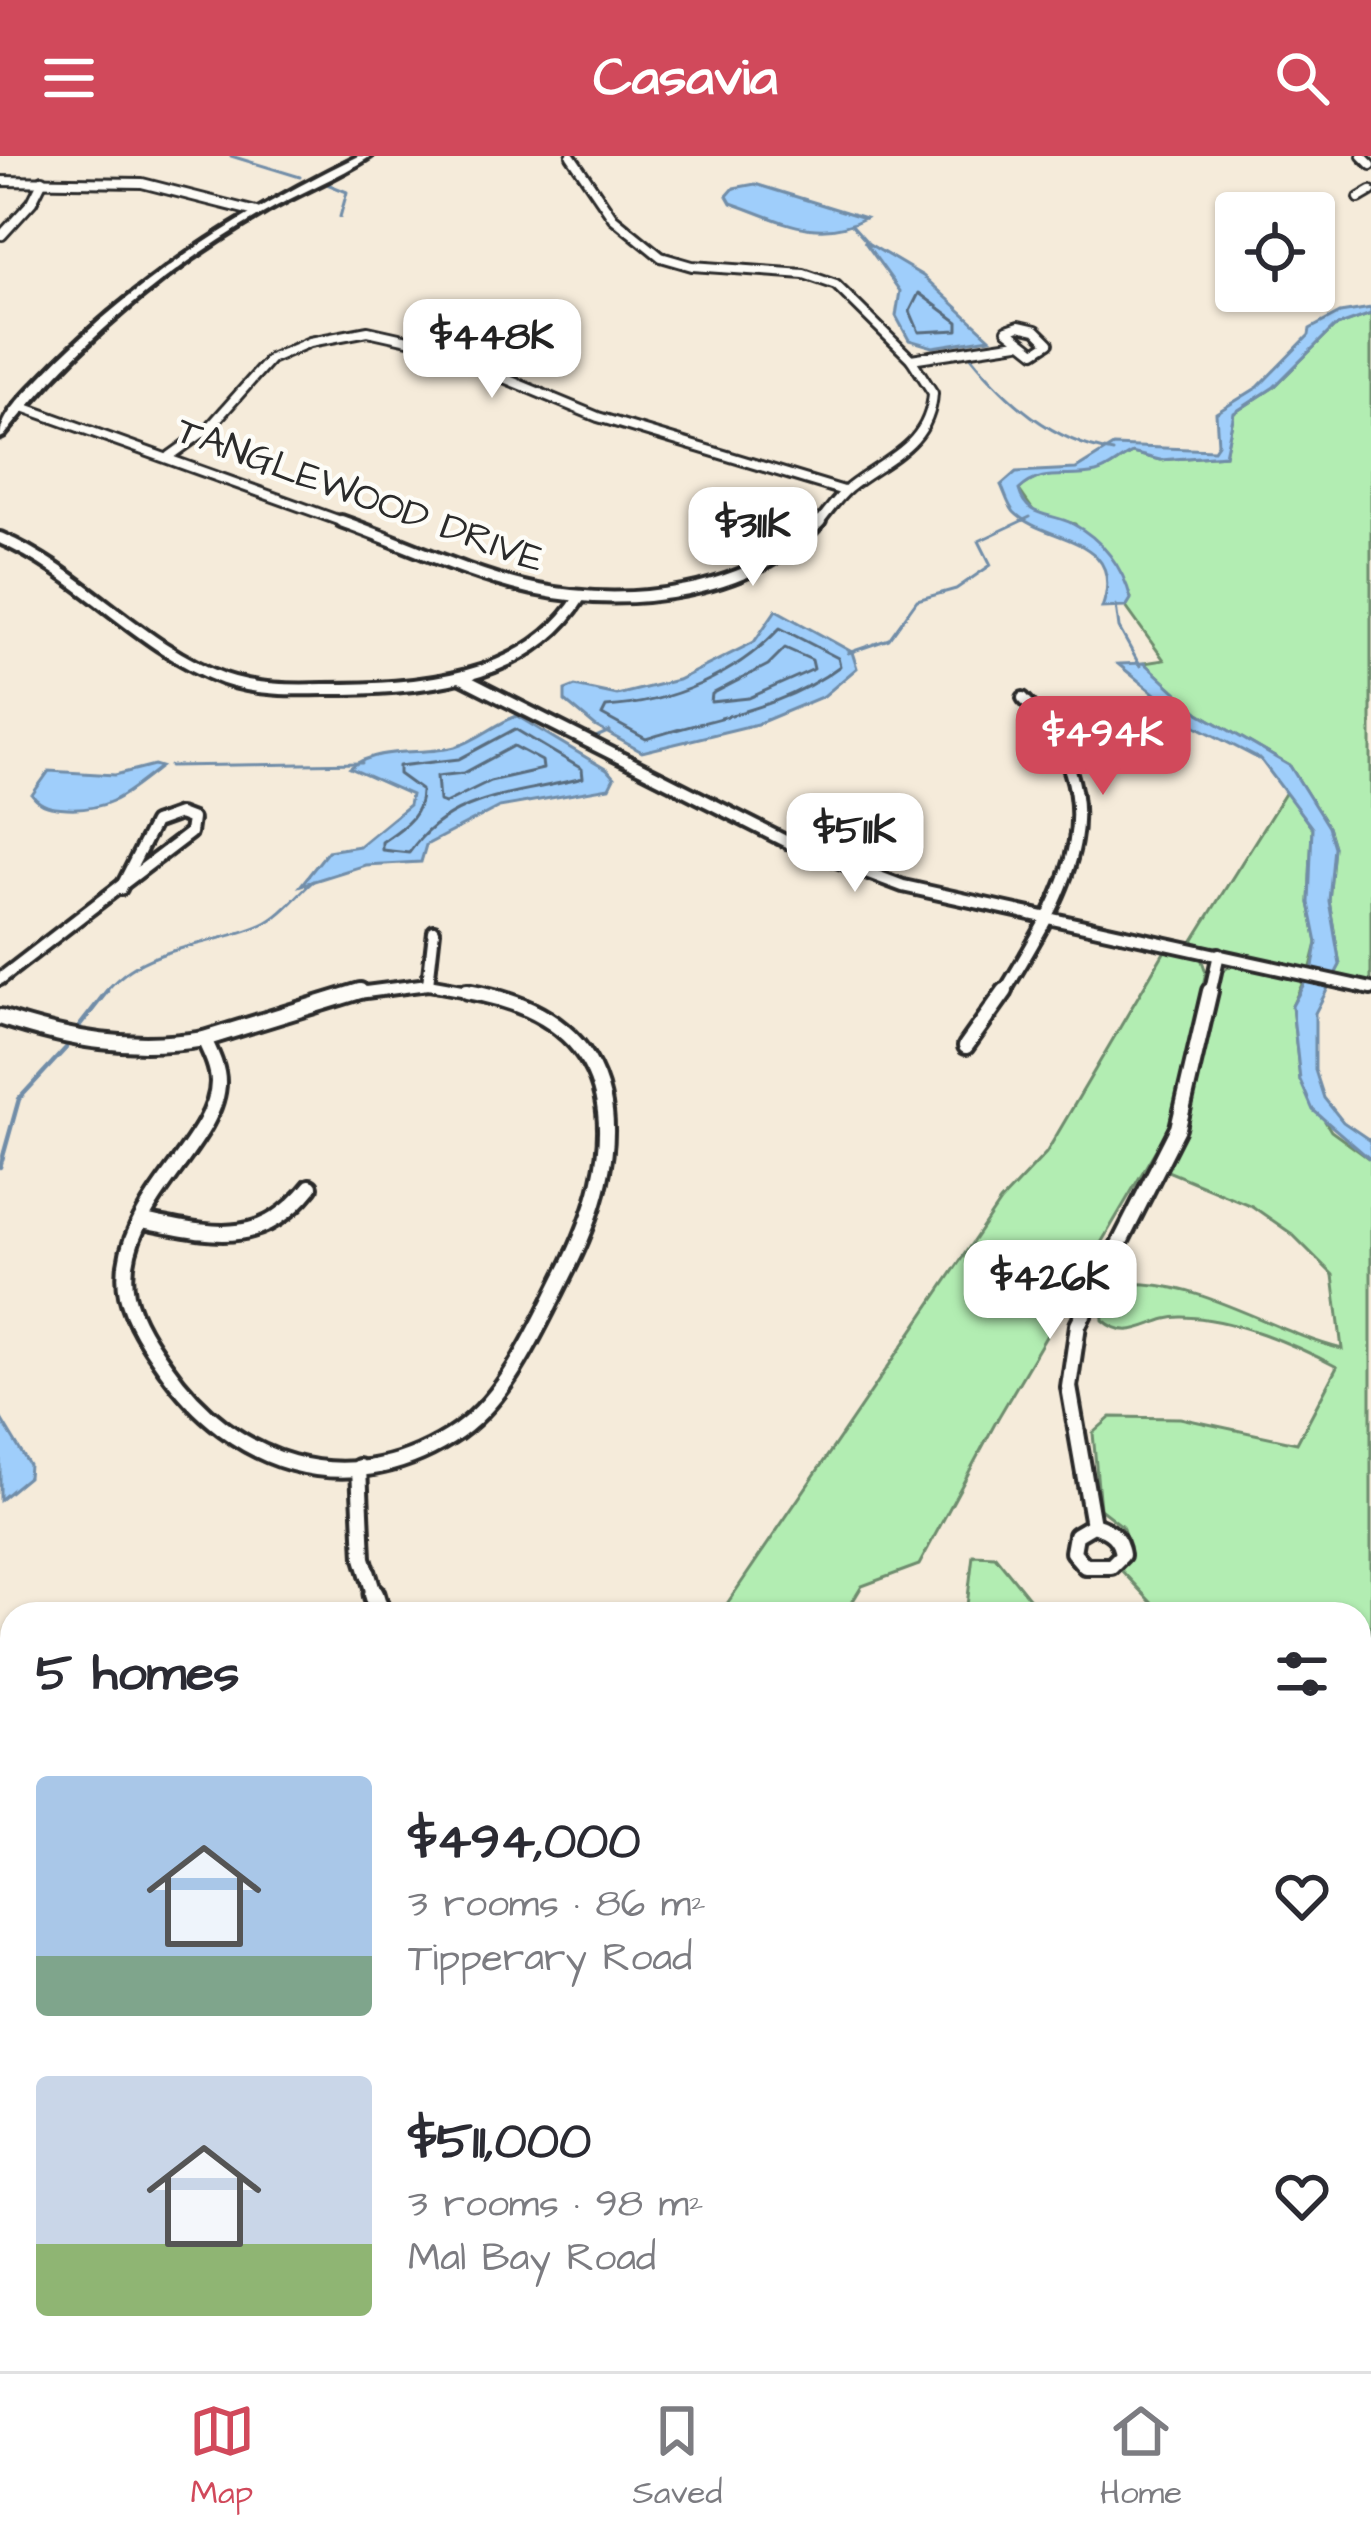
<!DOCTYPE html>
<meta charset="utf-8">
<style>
:root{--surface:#fff;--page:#f2f2f3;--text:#2b2b33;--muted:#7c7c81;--line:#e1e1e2;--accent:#d1495b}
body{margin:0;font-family:"Architects Daughter",sans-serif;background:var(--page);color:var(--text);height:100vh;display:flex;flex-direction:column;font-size:45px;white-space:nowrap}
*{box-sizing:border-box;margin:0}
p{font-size:39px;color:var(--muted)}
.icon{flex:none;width:66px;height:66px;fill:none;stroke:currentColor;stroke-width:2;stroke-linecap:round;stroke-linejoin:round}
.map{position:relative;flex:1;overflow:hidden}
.side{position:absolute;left:0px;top:1446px;width:1371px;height:771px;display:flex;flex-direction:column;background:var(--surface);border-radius:36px 36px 0 0;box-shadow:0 3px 9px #0004}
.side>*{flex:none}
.fabs{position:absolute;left:1215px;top:36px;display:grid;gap:24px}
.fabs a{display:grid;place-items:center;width:120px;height:120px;border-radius:12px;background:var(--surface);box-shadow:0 3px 9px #0004;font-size:60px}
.price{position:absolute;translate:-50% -102px;padding:0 27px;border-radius:24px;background:#fff;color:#222;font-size:39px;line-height:78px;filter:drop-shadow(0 3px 6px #0008)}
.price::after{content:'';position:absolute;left:50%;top:72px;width:36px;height:27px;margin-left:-18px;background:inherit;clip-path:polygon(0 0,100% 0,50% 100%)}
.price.selected{background:var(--accent);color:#fff}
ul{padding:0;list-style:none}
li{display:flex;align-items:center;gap:36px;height:300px;padding:0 36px}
li span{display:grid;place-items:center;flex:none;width:336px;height:240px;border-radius:12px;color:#555}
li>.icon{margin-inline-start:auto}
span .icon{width:144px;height:144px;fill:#fffc;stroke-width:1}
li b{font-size:51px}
h2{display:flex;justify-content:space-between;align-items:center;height:144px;padding:0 36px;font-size:51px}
header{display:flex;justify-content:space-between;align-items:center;height:156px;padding:0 36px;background:var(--accent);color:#fff;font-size:54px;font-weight:700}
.menu{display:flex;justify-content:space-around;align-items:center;height:168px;border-top:3px solid var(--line);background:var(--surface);font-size:33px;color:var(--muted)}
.menu a{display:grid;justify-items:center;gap:6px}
.menu .selected{color:var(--accent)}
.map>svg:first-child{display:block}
</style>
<header><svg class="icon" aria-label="menu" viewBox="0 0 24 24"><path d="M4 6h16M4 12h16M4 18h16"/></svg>Casavia<svg class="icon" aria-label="search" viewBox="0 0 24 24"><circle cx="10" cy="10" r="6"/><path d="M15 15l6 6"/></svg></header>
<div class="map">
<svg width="1371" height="2215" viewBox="0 0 1371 2215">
<rect width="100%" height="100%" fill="#f5ebda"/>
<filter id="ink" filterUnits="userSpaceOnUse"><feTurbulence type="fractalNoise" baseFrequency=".00833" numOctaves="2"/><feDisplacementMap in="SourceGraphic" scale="24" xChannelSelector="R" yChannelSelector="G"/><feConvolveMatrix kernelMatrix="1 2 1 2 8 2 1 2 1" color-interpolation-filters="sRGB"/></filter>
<g filter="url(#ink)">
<g fill="#b2edb2" stroke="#6e8c6e" stroke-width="3">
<path d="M 1371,158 L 1371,826 L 1335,818 L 1340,809 L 1329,745 L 1334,691 L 1328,671 L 1290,610 L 1199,557 L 1144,507 L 1164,504 L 1126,451 L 1131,442 L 1075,368 L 1035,357 L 1019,334 C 1041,312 1067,322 1096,316 C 1109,314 1119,303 1132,297 L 1160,304 L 1225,299 L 1234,257 L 1274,231 L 1334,171 Z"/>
<polygon points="1286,636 1312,672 1309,747 1317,787 1310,815 1192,786"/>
<polygon points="1169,788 1201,802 1206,816 1171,968 998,1262 919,1409 862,1430 845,1458 720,1458 1000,1046 1046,997"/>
<path d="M 1232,809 L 1305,822 L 1292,850 L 1300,924 L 1331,975 L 1371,1004 L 1371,2215 L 943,2215 L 920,2205 L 1359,2205 L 1359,1458 L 1162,1458 L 1121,1414 L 1131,1397 L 1122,1370 L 1100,1353 L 1093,1277 L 1111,1261 L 1180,1262 L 1297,1287 L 1337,1211 C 1294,1188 1233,1162 1183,1161 C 1151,1160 1132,1189 1103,1164 L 1102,1141 L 1110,1129 C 1192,1117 1265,1174 1342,1193 L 1333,1119 L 1292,1078 L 1252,1050 L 1165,1014 L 1184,970 L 1214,834 L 1221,816 Z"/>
<polygon points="973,1399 995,1400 1042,1458 966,1458"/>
</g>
<g fill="#9fcefb" stroke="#718da8" stroke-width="3">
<path d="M 755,28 L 865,62 C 817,88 778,63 731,47 L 727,40 L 734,32 Z"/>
<polygon points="864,85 923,120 990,182 933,191 909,184 896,160 900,135"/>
<path d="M 1371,152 L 1371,158 L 1334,171 L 1274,231 L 1234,257 L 1225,299 L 1160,304 L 1132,297 C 1119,303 1109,314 1096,317 C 1067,324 1043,311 1019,334 C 1027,363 1051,356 1073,368 C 1102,383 1123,411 1131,443 L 1126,451 L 1102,452 C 1128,379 1043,387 1014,356 C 1008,349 1005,337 1001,329 L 1016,316 L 1076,313 L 1113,290 L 1214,294 L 1218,288 L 1216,257 L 1258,231 L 1309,179 L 1310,173 L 1340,157 Z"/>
<polygon points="776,454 852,496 857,512 824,540 757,568 642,596 595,570 565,545 565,534 575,530 617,539 678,524 754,486"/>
<polygon points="1144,507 1199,557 1290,610 1328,671 1334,691 1329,745 1340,809 1315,857 1315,914 1324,942 1343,966 1371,985 1371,1004 1313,954 1300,924 1292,850 1313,811 1317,787 1309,747 1312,672 1261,604 1192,568 1118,508"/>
<path d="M 517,560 L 607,614 L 614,622 L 609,632 L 499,651 L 426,689 L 421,706 L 365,709 L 301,729 L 328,695 L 359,690 L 409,649 L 411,639 L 350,612 C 379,589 423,600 455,591 C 477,585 496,567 517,560 Z"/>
<path d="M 154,609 L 161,611 C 128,636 111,655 67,653 C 52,652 41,651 32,639 L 49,615 L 115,619 Z"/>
<polygon points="0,1261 29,1309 28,1321 0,1344"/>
</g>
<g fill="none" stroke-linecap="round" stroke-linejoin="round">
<g stroke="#596c7e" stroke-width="3">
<polygon points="919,137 958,166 958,174 919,176 910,155"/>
<path d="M 780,472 L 838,502 L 840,510 C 782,554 713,561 646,583 L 602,559 L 606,551 C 671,547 735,520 780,472 Z"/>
<polygon points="785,492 812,504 814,513 749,542 711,546 712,538 768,509"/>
<path d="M 515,573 L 582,613 L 583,622 C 521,638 449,637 409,697 L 382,694 L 382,686 C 402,672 422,661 421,634 L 399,618 L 399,610 L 459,603 Z"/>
<polygon points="514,590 542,605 543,613 490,625 445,647 439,645 437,620 464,617"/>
</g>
<g stroke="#718da8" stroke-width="3">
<polyline points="231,0 300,21"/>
<polyline points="327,28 347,36 340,61"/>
<polyline points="852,69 867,86"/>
<path d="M 969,198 C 1007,245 1051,285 1113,296"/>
<polyline points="1116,449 1119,472 1140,510"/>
<polyline points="848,497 889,483 917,444 956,433 991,409 979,385 1030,361"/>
<polyline points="596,581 610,575"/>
<polyline points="170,610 362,607"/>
<path d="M 104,838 C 142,788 210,792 263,768 C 281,760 298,738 313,725"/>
</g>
<g stroke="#718da8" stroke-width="4.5">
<polyline points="75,876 107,835"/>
<polyline points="0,1011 19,943 66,892"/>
</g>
<defs>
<g id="minor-far3">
<path d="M 571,0 L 613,62 L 661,101 L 692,110 L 804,118 L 836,129 L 911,203 L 933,237 C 930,290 886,303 849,332 C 837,342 828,356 818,368"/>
<polyline points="1362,0 1371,9"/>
<polyline points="0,25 142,27 256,56"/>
<polyline points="1359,42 1371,35"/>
<polyline points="2,79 32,46 43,24"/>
<polygon points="1019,170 1036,174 1049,187 1035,196 1007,174"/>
<polyline points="911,203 1018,187"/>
<polyline points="20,250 349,368"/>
<polyline points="170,300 209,272 270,203 310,186 368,175 417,186 598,261 844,335"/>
</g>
<g id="minor-far2">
<path d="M 341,365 C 403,387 469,419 533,433 C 629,453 751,439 820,365"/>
<path d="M 0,382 C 82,417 141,493 224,523 C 256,534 292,534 324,533 C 416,533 526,527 580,441"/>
<polyline points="462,522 787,686 903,730 1371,833"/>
<polygon points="179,658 192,663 190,677 123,728 154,667"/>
<polyline points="121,733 123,728"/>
<polyline points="0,823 123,728"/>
<polyline points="428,828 434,775"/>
<polyline points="350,838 428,828 484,838"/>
<path d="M 1003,838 C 1066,734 1123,645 1023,542"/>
<polyline points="1210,838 1219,798"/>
</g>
<g id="minor-far1">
<path d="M 360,835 L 204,883 C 210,896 218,911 218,926 C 218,989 110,1054 127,1139 C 133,1165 150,1190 165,1211 C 232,1308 344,1347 450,1281 C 506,1246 535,1176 564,1119 C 629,993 634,864 467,835"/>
<path d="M 0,861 C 69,884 132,895 204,883"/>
<polyline points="966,890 1005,835"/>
<path d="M 142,1065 C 212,1078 260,1094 310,1031"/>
<polyline points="359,1311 363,1402 375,1441"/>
<path d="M 1093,1369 C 1110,1374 1120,1381 1122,1399 L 1111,1410 L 1085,1410 L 1073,1396 L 1076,1379 Z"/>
<polyline points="1093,1369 1069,1231 1078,1169 1178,972 1210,835"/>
</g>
<g id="minor">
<polyline points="374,1438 380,1458"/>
<polyline points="0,1758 12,1776"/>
<polyline points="0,2020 12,2004"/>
<polyline points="556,2215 594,2207 659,2215"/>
</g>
<path id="secondary" d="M 358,0 L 371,0 C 338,22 298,37 264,57 C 162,116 77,188 4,280 L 0,282 C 0,260 26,237 40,222 C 132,125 240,58 358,0 Z"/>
</defs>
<use href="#minor-far3" stroke="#2b2b2b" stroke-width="14"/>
<use href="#minor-far2" stroke="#2b2b2b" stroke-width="18"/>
<use href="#minor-far1" stroke="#2b2b2b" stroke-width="22"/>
<use href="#minor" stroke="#2b2b2b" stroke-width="27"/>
<use href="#secondary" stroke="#2b2b2b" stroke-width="9"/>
<use href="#minor-far3" stroke="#fdfcf7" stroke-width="8"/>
<use href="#minor-far2" stroke="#fdfcf7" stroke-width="10"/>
<use href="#minor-far1" stroke="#fdfcf7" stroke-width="14"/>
<use href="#minor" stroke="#fdfcf7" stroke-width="18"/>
<use href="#secondary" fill="#fdfcf7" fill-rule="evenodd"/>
</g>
</g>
<g text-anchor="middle" stroke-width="9" stroke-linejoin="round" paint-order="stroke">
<g font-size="39" fill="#2b2b2b" stroke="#fdfcf7">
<text transform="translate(361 337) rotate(20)" y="14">TANGLEWOOD DRIVE</text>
</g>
</g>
</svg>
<div class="fabs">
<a><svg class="icon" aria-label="locate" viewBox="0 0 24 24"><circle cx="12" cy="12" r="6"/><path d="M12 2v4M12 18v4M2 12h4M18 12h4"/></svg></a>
</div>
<b class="price" style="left:492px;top:245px">$448K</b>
<b class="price" style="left:753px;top:433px">$311K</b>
<b class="price selected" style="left:1103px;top:642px">$494K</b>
<b class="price" style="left:855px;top:739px">$511K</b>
<b class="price" style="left:1050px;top:1186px">$426K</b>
<section class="side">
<h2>5 homes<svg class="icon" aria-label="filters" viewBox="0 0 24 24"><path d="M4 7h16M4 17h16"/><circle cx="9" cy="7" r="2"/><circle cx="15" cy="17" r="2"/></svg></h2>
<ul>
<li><span style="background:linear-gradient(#a9c7e8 75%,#7fa58c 0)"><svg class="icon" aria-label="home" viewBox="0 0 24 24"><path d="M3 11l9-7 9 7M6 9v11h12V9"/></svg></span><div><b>$494,000</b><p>3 rooms · 86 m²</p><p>Tipperary Road</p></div><svg class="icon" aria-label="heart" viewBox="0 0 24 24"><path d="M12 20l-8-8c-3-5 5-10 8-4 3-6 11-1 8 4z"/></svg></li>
<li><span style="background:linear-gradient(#c9d6e8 70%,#8fb573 0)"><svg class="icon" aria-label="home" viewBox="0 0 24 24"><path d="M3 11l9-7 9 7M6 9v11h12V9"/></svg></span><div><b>$511,000</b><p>3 rooms · 98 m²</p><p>Mal Bay Road</p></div><svg class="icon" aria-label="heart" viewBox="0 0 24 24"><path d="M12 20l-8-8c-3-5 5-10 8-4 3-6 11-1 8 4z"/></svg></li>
</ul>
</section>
</div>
<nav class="menu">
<a class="selected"><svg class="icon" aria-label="map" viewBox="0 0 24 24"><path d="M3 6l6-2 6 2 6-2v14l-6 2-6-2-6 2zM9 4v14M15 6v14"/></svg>Map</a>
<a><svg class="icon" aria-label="saved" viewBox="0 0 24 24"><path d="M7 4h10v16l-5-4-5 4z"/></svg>Saved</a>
<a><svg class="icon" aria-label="home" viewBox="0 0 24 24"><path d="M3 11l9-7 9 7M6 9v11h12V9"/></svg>Home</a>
</nav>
